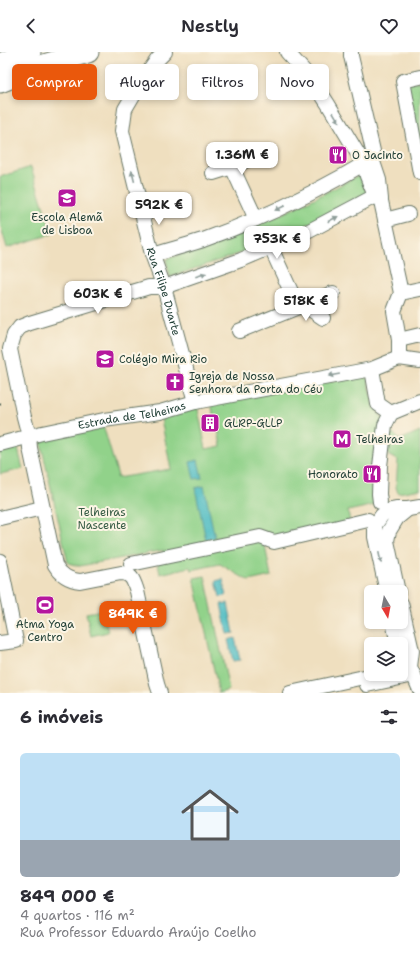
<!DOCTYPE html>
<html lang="pt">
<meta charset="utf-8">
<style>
:root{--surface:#fff;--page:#f7f7f7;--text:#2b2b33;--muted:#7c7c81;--accent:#ea580c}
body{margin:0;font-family:"Shantell Sans",sans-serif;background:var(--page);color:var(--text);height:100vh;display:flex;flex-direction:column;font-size:15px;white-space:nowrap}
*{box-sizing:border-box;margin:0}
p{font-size:13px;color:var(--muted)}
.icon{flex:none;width:22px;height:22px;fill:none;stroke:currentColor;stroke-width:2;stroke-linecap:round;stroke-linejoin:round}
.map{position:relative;height:641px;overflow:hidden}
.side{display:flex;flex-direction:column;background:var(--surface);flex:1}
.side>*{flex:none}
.hud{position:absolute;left:12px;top:12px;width:396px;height:36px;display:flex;gap:8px}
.needle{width:26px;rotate:170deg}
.buttons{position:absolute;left:364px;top:533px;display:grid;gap:8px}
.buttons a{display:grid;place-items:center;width:44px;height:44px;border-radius:6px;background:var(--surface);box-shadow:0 2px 6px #0003;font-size:20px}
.price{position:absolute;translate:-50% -34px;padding:0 9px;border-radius:8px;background:#fff;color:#222;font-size:13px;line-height:26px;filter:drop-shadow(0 1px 2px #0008)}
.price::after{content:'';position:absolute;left:50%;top:24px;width:12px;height:9px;margin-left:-6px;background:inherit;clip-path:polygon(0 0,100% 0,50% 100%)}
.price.current{background:var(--accent);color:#fff}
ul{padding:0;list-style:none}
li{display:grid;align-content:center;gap:8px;height:212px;padding:0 20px}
li span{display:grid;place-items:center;height:124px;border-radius:6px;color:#555}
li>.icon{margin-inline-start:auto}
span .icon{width:72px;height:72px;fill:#fffc;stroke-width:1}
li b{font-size:17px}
h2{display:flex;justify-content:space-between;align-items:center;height:48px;padding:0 20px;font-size:17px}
.pill{padding:0 14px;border-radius:6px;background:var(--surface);box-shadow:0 2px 6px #0003;font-size:14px;line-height:36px}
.pill.current{background:var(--accent);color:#fff}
header{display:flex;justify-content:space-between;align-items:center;height:52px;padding:0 20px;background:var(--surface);font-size:18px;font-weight:600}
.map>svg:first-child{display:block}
</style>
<header><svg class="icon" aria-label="back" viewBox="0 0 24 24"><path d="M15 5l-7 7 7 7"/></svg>Nestly<svg class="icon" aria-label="heart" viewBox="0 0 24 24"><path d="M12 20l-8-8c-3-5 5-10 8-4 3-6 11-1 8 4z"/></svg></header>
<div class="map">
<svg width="420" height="641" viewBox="0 0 420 641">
<rect width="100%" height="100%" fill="#fcf5e5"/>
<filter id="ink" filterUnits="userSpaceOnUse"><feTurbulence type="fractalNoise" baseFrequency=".025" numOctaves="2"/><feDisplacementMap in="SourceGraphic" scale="8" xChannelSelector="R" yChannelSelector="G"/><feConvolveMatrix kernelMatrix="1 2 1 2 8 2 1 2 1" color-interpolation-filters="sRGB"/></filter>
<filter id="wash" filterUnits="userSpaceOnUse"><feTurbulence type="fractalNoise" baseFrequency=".012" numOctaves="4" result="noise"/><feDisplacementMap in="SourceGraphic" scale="16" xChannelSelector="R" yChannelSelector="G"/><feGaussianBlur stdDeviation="0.9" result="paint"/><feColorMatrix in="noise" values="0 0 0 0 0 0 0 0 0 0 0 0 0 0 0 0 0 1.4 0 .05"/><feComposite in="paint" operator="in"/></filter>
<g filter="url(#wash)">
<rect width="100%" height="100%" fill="#efdfbf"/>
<g fill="#91d28a" stroke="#58885f">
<polygon points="420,29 420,94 406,31"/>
<polygon points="31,115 52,182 7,196 0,172 0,125"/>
<path d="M 359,123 L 361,124 L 367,142 L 273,190 L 170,225 L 166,208 L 167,207 C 234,185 297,157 359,123 Z"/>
<polygon points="364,324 368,327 374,354 383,367 375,453 348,459 350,470 264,489 271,524 249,529 220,512 191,518 190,515 160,522 158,512 164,498 80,514 68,511 41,392 45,385 103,373 118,424 116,425 117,426 171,417 160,362 197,353 206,397 221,394 216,367 214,367 211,349"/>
<polygon points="420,379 420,437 398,441 396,435 398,408 389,404 385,393 387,385 393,381 400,388"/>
<polygon points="17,393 23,417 0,422 0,398"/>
<polygon points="205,524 229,638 219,641 194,526"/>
<polygon points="103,558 108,580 91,584 86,561"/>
</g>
<g fill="#4cbbc2" stroke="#367c7b">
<polygon points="198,408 202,426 194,427 190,410"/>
<polygon points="204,434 215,486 206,488 195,436"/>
<polygon points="223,527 226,544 220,545 216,529"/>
<polygon points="228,551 234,581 227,582 221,552"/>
<polygon points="235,586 240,608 233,609 228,588"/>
</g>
</g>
<g filter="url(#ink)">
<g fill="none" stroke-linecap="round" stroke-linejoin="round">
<defs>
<g id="minor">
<path id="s1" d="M 165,0 L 157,8 L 138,35 L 125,57 L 122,79 L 152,202 L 164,235 L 195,350"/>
<polyline points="287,0 313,29 328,52 364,112 367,124 375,144 381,149 401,241 394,259 399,288 399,306"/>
<polyline points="420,25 403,29 420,121"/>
<polyline points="372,107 379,128 381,147"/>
<polyline points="232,115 256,167"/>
<polyline points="213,121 232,115 261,101"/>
<polyline points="385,168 408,162"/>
<polyline points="271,196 294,246 323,266"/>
<path d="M 153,203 C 170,198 187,193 203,188 C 262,167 319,139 372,107 L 373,99 L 351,4 L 351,0"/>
<polyline points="401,241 420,237"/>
<polyline points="239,279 333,241"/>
<polyline points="399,288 420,283"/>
<polyline points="372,317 378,352 391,361"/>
<polyline points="391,361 420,349"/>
<path id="s2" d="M 0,392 L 42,381 L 104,368 L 160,360 L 195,350 L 372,317 L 399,306 L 420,309"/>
<polyline points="380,450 379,442 380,414 385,373 391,361"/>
<polyline points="0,466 42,456"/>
<polyline points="0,509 16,589 0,591"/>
<polyline points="131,512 260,485 274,490 368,468"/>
<polyline points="387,540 375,485 375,473 382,463 391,458 396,457 408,457 420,455"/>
<polyline points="398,540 387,489 389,479 397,466 408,457"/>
<polyline points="401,551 412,599 410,615"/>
<polyline points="393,570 398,592"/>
<polyline points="401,602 410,615 420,638"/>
<polyline points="367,633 414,623"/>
<path d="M 160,641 L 157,632 L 137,539 C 134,530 132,521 121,521 L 80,529 C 68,528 61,523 55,513 L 30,396 L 29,384 L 24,365 L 10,297 L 14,283 L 20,275 L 30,271 L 149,235 L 164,235 L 241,208 L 309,179 L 375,144"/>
<polyline points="290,641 378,622"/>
</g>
<g id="highway">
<polyline points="0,12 30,0"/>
<polyline points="0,30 37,15 88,0"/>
</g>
</defs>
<use href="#minor" stroke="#687665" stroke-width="16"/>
<use href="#highway" stroke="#687665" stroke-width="23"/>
<use href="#minor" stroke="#fff" stroke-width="14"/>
<use href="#highway" stroke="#fff" stroke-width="21"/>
<polyline stroke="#1f3d34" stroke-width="3" stroke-dasharray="6 3" stroke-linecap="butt" points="0,352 1,352"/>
</g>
<defs><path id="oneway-solid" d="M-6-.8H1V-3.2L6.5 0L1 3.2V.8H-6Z"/></defs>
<g fill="#8f9e9a">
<use href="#oneway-solid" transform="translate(336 65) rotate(59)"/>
<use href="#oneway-solid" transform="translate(133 124) rotate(-104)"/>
<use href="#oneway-solid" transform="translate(280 156) rotate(155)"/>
<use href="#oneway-solid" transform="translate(333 167) rotate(-27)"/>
<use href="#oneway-solid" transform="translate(201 223) rotate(-18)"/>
<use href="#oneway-solid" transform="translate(334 323) rotate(170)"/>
<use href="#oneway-solid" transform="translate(380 506) rotate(78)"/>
</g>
</g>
<defs>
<symbol id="restaurant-square" viewBox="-11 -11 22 22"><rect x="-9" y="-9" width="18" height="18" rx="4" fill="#b5179e" stroke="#fcf5e5"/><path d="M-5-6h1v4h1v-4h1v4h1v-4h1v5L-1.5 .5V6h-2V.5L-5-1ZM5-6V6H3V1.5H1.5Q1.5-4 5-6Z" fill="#fff"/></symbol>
<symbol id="school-square" viewBox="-11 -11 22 22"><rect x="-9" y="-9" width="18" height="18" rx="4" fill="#b5179e" stroke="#fcf5e5"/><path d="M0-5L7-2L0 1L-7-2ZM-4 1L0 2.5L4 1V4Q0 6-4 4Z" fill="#fff"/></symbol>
<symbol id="church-square" viewBox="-11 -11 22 22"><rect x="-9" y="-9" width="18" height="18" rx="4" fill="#b5179e" stroke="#fcf5e5"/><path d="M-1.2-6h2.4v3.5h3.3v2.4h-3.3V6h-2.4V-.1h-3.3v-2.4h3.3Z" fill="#fff"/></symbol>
<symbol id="building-square" viewBox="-11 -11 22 22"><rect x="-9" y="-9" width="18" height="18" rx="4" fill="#b5179e" stroke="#fcf5e5"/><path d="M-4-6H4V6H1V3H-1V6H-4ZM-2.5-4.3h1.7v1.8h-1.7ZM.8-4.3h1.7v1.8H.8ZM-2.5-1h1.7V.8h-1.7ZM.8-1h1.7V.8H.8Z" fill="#fff"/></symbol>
<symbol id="metro-square" viewBox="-11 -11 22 22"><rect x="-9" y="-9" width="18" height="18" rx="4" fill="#b5179e" stroke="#fcf5e5"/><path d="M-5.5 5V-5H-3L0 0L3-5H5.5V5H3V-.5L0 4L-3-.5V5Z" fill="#fff"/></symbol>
<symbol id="stadium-square" viewBox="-11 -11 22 22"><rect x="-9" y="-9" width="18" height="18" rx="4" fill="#b5179e" stroke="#fcf5e5"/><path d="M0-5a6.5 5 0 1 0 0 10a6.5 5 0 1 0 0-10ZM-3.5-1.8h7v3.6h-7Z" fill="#fff"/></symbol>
</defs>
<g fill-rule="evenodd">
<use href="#restaurant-square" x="327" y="92" width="22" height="22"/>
<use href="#school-square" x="56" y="135" width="22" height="22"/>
<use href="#school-square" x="94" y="296" width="22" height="22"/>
<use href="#church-square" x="164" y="319" width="22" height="22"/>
<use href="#building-square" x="199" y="360" width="22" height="22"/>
<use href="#metro-square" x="331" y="376" width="22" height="22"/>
<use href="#restaurant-square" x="361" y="411" width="22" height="22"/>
<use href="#stadium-square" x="34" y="542" width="22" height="22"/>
</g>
<g text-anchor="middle" stroke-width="4" stroke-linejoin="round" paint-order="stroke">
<g font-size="11" fill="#1f3d34" stroke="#fcf5e5" text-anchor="start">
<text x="352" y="107">O Jacinto</text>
<text x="67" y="169" text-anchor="middle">Escola Alemã<tspan x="67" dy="13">de Lisboa</tspan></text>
<text x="119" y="311">Colégio Mira Rio</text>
<text x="189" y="328">Igreja de Nossa<tspan x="189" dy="13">Senhora da Porta do Céu</tspan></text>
<text x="224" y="375">GLRP-GLLP</text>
<text x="356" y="391">Telheiras</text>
<text x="358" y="426" text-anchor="end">Honorato</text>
<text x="45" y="576" text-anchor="middle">Atma Yoga<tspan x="45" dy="13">Centro</tspan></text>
</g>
<g font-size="11" fill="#1f3d34" stroke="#fcf5e5">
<text dy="4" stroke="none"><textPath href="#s1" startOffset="258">Rua Filipe Duarte</textPath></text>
<text dy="4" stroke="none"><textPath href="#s2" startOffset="135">Estrada de Telheiras</textPath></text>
</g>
<g font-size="11" fill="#365b45" stroke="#fcf5e5">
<text x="102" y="464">Telheiras<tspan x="102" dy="13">Nascente</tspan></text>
</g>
</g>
</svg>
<div class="buttons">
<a><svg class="needle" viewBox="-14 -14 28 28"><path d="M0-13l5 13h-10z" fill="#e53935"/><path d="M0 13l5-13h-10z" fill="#7c7c81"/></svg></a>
<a><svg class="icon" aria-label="layers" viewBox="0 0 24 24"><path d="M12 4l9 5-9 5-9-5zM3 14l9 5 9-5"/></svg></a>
</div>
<b class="price" style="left:242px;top:124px">1.36M €</b>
<b class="price" style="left:159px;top:174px">592K €</b>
<b class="price" style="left:277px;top:208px">753K €</b>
<b class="price" style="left:98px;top:263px">603K €</b>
<b class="price" style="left:306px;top:270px">518K €</b>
<b class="price current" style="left:133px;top:583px">849K €</b>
<div class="hud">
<a class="pill current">Comprar</a>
<a class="pill">Alugar</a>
<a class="pill">Filtros</a>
<a class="pill">Novo</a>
</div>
</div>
<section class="side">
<h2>6 imóveis<svg class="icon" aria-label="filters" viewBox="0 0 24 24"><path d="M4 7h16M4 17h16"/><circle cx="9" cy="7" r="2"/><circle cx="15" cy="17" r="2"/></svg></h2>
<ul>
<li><span style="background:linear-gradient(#bfe0f5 70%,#9aa5b1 0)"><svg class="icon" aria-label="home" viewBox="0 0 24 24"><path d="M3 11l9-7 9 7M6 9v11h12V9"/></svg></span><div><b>849 000 €</b><p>4 quartos · 116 m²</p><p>Rua Professor Eduardo Araújo Coelho</p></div></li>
</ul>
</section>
